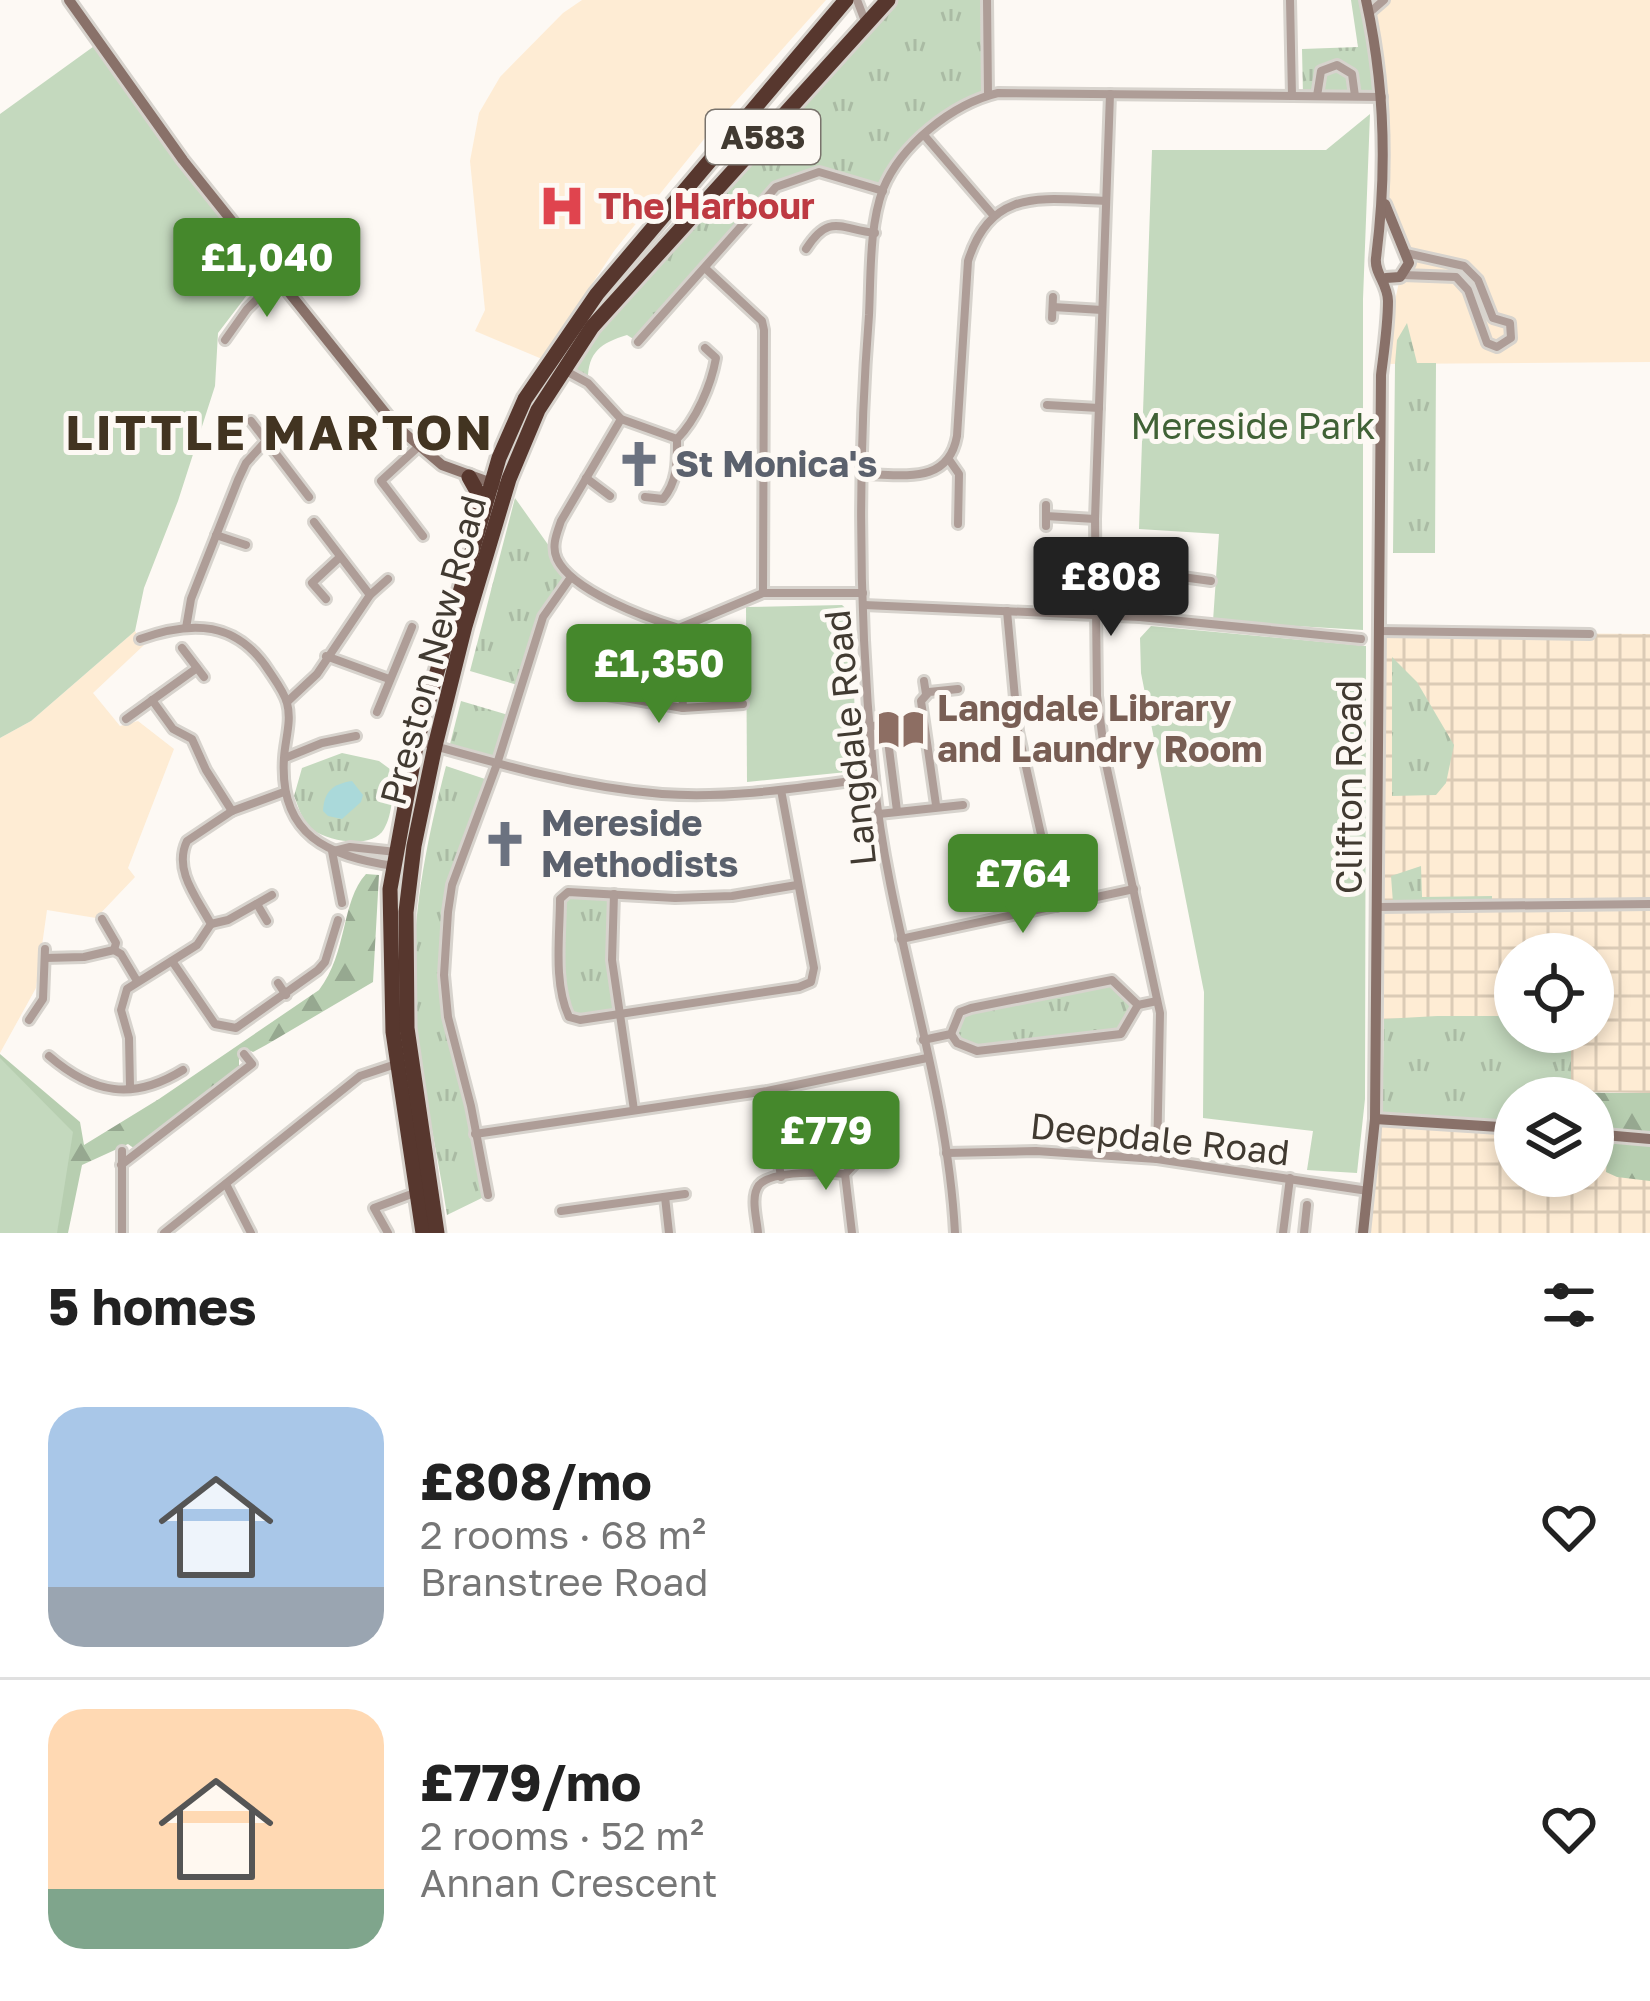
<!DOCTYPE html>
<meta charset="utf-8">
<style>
:root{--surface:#fff;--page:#f2f2f2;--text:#222;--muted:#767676;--line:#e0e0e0;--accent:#45882c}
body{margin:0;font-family:"Golos Text",sans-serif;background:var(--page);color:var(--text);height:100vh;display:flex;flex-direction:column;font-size:45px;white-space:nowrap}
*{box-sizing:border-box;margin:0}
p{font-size:39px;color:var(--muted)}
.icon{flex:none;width:66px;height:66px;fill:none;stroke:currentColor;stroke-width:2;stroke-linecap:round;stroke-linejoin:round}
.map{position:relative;height:1233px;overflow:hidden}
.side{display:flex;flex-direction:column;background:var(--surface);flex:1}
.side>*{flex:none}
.fabs{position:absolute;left:1494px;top:933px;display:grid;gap:24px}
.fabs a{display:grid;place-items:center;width:120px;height:120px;border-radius:50%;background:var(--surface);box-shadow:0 6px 18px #0003;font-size:60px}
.price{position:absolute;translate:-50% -102px;padding:0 27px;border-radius:12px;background:var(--accent);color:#fff;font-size:39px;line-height:78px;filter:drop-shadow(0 3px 6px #0008)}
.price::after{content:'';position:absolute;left:50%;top:72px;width:36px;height:27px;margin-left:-18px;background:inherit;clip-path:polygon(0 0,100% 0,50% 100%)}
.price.active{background:#222;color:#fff}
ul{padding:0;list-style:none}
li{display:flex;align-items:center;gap:36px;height:300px;padding:0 48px}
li+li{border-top:3px solid var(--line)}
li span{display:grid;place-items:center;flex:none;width:336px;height:240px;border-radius:36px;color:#555}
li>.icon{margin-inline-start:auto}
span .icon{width:144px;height:144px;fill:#fffc;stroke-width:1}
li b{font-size:51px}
h2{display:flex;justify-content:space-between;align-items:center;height:144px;padding:0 48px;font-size:51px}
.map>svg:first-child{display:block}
</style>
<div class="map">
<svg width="1650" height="1233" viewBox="0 0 1650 1233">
<defs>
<pattern id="industrial-grid" width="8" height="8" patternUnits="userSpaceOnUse" patternTransform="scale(3)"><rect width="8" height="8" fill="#feecd4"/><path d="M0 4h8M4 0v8" fill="none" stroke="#dbcbb6"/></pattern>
<pattern id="grass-tufts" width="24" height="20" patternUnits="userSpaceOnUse" patternTransform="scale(3)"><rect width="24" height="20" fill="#c4d9be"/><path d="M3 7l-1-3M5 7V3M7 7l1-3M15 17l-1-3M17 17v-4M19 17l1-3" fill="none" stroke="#aabba4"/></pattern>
<pattern id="forest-firs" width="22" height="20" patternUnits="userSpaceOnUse" patternTransform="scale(3)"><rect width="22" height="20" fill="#b7ceb0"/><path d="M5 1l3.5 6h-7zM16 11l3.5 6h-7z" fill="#96a890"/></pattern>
</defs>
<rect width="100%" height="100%" fill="#fdf9f4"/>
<g fill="#feecd4">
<polygon points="582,0 826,0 721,118 614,251 542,359 475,331 485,310 470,161 479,113 500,77 563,13"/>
<polygon points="1384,0 1650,0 1650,362 1382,364 1400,277 1408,268 1383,195 1369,13"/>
<polygon points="135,631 144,645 93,693 120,726 138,721 174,749 128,868 135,877 96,918 47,910 36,988 0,1053 0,738 31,721"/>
</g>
<g fill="url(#industrial-grid)">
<polygon points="1384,632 1650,634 1650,1093 1571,1092 1571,1032 1593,1032 1593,954 1515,954 1515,1017 1384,1019"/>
<polygon points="1375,1119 1515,1128 1515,1176 1593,1176 1593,1134 1650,1139 1650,1233 1363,1233"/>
</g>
<g fill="url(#grass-tufts)">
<path d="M 888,0 L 987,0 L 988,95 C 942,117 909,147 883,191 L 819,172 L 776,187 L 638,342 L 627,335 C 600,343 587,353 588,383 L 562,369 Z"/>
<polygon points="1351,0 1366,0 1382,97 1303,96 1302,49 1358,47"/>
<polygon points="1407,323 1417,363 1436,363 1435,553 1393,553 1395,364 1397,340"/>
<polygon points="515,498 571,577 543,617 521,686 470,671"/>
<polygon points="1392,657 1417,682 1454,745 1446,783 1436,795 1392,796"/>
<polygon points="461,701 512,716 499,758 450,744"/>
<path d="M 342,753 L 379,761 L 394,772 C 393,789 393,814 384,829 C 373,849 330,842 313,830 C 302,822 299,808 294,796 L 302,768 Z"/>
<path d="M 446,766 L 491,781 L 452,885 L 446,1003 L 488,1195 L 447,1215 C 437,1148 420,1081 415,1013 C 409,928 425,847 446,766 Z"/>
<polygon points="1421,866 1422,897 1492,896 1492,901 1408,906 1393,903 1391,876"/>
<polygon points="568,892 614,894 611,926 621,1014 580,1020 569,1017 564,1006 560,899"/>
<polygon points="1111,980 1138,1005 1121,1034 977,1051 965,1048 951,1034 960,1012"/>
<polygon points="1437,1016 1515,1016 1515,1032 1571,1032 1571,1092 1650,1094 1515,1098 1515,1128 1382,1119 1384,1019"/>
</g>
<g fill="url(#forest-firs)">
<path d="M 366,874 L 379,875 L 373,982 L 266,1045 L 253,1052 L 246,1049 L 239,1054 L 239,1067 L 135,1149 L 128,1144 L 82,1165 L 68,1233 L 49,1233 L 0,1076 L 0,1054 L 80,1122 L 84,1145 L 159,1099 L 319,990 C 348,952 341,901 366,874 Z"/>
<polygon points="1592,1093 1650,1093 1650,1139 1593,1134"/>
<polygon points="1621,1143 1650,1145 1650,1181 1617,1177 1606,1172 1608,1145"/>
</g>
<g fill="#c4d9be">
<polygon points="97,44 263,274 218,333 215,386 178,501 144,588 135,631 31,721 0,738 0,114"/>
<polygon points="1370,114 1363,299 1363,630 1213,621 1219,534 1139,529 1152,150 1326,150"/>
<polygon points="842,605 851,613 857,771 747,782 746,607"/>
<polygon points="1151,626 1366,646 1365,1099 1357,1173 1307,1170 1313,1131 1203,1118 1204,992 1141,673 1140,638"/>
<polygon points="0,1058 73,1132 57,1233 0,1233"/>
</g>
<path fill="#aad9da" d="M 352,781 L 363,795 L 361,802 L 342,819 L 328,816 L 323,811 C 324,791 333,784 352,781 Z"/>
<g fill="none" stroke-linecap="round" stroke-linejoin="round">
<defs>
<g id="street">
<polyline points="857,0 865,21"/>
<polyline points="987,0 988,95"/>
<polyline points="1290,0 1292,96"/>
<polyline points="1369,13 1384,0"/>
<polyline points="1110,94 1095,519 1097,696 1106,764 1160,1013 1157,1159"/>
<polyline points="1317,96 1321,71 1337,65 1352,74 1355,96"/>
<polyline points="924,135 993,215"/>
<path d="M 806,249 C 829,213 840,229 875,233"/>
<polyline points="705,268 762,321 764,330 763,593"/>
<polyline points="1403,275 1456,277 1468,290 1487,343 1497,347 1511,338 1510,323 1493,318 1478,280 1464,266 1406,253"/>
<polyline points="1053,307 1102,310"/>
<polyline points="1052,318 1053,297"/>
<polyline points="225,340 247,309 279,277"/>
<polyline points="638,342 776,187 819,172 883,191"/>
<path d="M 564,370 L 588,383 L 621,419 L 677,439 C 696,420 711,386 716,358 L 705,348"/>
<polyline points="1047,405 1099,408"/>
<path d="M 621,419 L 561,521 C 557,533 551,546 557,559 C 572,591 646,618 679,628 L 763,593 L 863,593"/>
<polyline points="251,421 309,497"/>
<polyline points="418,447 381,481 423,536"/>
<polyline points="950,461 959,474 958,524"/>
<path d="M 862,474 C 902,474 948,486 957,436 L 968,261 C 991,187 1042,199 1106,201"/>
<polyline points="586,478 610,496"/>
<path d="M 645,497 L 663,499 C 678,481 677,461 677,439"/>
<polyline points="1046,516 1095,519"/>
<polyline points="314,522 370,595"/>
<polyline points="1046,526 1046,505"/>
<polyline points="216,535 246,545"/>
<polyline points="326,599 312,583 340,557"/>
<polyline points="864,605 1140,617 1361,639"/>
<polyline points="1007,611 1018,731 1057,906"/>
<polyline points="1140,617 1146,572 1211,581"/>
<polyline points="186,628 191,599 238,480 246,463 265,442"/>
<polyline points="679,628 683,708"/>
<polyline points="1380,631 1590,634"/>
<path d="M 140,639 C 192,620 237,621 269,671 C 275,680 284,692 287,703 C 292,721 285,740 284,758 C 279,836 328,856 394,866"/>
<polyline points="182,648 204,677"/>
<polyline points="326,656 389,679"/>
<polyline points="924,681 926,694"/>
<polyline points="578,690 683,708 743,704"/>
<polyline points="152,700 173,729 192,739 206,770 232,811"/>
<polyline points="287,702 317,674 370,595 388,579"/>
<polyline points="377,712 412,627"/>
<polyline points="126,719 197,668"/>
<polyline points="871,726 886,725 897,811"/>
<path d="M 417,741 C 498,764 577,787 662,794 C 733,799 804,787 874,778"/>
<polyline points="285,758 322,743 356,736"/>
<path d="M 781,790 L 814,968 L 811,982 L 799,987 L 580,1020 L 569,1017 C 553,983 560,935 560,899 L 568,892 L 675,898 L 732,896 L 797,885"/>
<polyline points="936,805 921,701 929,692 958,689"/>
<polyline points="879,814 963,805"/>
<polyline points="332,851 342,903"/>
<polyline points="334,851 350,847 396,852"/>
<polyline points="614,894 612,960 634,1110"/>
<polyline points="257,904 267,921"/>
<polyline points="1379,907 1650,904"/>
<polyline points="102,919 116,943 114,950"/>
<polyline points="211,924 228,920 272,895"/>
<polyline points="901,939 1134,889"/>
<polyline points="45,958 84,957 114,950 121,954 137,981"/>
<polyline points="172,961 215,1024 236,1028 318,970 325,962 338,920"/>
<polyline points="278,983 286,995"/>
<polyline points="29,1020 43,999 45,949"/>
<polyline points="951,1034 957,1043 977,1051 1121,1034 1138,1005"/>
<polyline points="923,1040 951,1034 960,1012 971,1008 1112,980 1138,1005 1157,1001"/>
<path d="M 49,1056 C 93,1094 133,1101 183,1070"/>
<path d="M 130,1087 L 129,1038 L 121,1010 L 127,989 L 197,945 L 211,924 C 197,898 173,870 187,841 L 232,811 L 284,792"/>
<polyline points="770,1106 781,1177"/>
<polyline points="475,1134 767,1091 927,1058"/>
<polyline points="122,1151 122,1233"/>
<polyline points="946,1153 1036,1151 1157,1159 1368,1191"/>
<polyline points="121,1165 252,1064 244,1054"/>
<polyline points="845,1174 863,1155"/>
<polyline points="226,1184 251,1233"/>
<polyline points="488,1195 471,1106 448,1017 444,975 448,912 452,885 497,764 543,617 571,577"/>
<polyline points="665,1197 669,1233"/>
<polyline points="561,1211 685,1194"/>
<polyline points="164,1233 360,1076 399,1063"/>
<polyline points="388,1233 374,1208 417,1192"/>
<path d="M 758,1233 C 757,1219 750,1197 759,1185 C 772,1170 827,1172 845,1174 L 852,1233"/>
<path d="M 955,1233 C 947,1079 889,931 874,778 C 859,625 857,468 869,315 C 871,275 869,227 883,189 C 901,145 952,104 998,93 L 1382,97"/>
<polyline points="1283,1233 1290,1178"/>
<polyline points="1304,1233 1307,1205"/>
</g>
<g id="secondary">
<polyline points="69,0 183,160 395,425 442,465 497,485"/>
<polyline points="1385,204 1409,263 1400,277 1386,278"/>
<polyline points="1375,1119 1515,1128"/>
<polyline points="1593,1134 1650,1139"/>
<path d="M 1363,1233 L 1375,1119 L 1381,375 C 1384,351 1388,325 1388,301 C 1388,284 1374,273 1376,258 C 1387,172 1385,85 1366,0"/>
</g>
<g id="highway">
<polyline points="469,477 478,493 474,513"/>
<polyline points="423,1233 393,1032 390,889 417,741 499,458 525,399 597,294 846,0"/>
<polyline points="437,1233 407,1028 406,912 414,846 435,746 465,626 509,479 538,410 592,327 888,0"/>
</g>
</defs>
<use href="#street" stroke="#d7d3cd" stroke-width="14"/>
<use href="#secondary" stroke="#d7d3cd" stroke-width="16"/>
<use href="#highway" stroke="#d7d3cd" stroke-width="21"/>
<use href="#street" stroke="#ae9d97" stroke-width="8"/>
<use href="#secondary" stroke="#897169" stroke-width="10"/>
<use href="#highway" stroke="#57372e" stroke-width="15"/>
</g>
<defs>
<symbol id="hospital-bare" viewBox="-9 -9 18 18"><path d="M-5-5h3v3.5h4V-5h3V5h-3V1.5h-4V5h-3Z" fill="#e0444e" stroke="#fdf9f4" stroke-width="2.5" paint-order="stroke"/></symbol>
<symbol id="church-bare" viewBox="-9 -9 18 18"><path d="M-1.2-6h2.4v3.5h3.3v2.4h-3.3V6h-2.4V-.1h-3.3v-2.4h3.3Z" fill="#6b7280" stroke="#fdf9f4" stroke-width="2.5" paint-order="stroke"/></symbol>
<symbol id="library-bare" viewBox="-9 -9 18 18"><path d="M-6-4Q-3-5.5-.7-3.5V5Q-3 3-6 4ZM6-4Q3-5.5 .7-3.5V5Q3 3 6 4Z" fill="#8d6e63" stroke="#fdf9f4" stroke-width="2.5" paint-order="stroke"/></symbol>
</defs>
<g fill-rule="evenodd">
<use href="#hospital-bare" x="529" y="173" width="66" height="66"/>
<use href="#church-bare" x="606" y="431" width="66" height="66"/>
<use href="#library-bare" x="868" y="696" width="66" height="66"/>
<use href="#church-bare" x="472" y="811" width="66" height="66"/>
</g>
<g text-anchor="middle" stroke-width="10" stroke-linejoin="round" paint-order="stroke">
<rect fill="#fdf9f4" stroke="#79736c" stroke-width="3" x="706" y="110" width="114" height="54" rx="9"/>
<g font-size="33" font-weight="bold" fill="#413a31">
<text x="763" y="149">A583</text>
</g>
<g font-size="36" font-weight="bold" fill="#be3a42" stroke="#fdf9f4" text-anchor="start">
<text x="598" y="219">The Harbour</text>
</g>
<g font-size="36" fill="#406236" stroke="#fdf9f4">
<text x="1253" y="439">Mereside Park</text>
</g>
<g font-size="36" font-weight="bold" fill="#5b616d" stroke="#fdf9f4" text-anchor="start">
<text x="675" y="477">St Monica's</text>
<text x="541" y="836">Mereside<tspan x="541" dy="41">Methodists</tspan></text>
</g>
<g font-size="36" fill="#413a31" stroke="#fdf9f4">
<text transform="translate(433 650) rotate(-75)" y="13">Preston New Road</text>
<text transform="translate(850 738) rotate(-96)" y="13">Langdale Road</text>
<text transform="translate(1349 787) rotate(-90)" y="13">Clifton Road</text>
<text transform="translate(1160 1139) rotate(6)" y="13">Deepdale Road</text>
</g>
<g font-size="36" font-weight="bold" fill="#785e54" stroke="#fdf9f4" text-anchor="start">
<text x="937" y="721">Langdale Library<tspan x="937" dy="41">and Laundry Room</tspan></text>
</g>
<g font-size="48" font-weight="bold" letter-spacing="3" fill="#423421" stroke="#fdf9f4">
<text x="280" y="450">LITTLE MARTON</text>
</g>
</g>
</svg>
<div class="fabs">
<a><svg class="icon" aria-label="locate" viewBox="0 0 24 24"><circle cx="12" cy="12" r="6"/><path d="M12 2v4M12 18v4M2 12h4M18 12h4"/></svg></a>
<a><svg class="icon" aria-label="layers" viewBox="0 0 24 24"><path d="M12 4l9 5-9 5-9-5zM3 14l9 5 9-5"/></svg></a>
</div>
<b class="price" style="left:267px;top:320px">£1,040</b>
<b class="price active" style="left:1111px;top:639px">£808</b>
<b class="price" style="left:659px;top:726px">£1,350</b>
<b class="price" style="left:1023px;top:936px">£764</b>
<b class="price" style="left:826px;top:1193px">£779</b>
</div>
<section class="side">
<h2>5 homes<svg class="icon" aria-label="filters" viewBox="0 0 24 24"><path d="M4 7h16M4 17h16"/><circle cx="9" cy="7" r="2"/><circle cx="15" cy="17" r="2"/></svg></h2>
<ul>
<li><span style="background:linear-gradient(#a9c7e8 75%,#9aa5b1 0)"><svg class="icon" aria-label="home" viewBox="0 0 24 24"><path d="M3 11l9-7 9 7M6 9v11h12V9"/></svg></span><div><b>£808/mo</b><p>2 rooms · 68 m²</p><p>Branstree Road</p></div><svg class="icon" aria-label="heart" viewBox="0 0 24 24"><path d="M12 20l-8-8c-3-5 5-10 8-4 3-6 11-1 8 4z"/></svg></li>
<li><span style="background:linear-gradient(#ffd9b3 75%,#7fa58c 0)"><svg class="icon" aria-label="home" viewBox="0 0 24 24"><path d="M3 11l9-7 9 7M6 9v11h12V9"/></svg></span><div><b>£779/mo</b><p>2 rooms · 52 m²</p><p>Annan Crescent</p></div><svg class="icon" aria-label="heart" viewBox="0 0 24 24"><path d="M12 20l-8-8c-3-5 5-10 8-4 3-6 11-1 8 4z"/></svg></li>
</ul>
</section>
